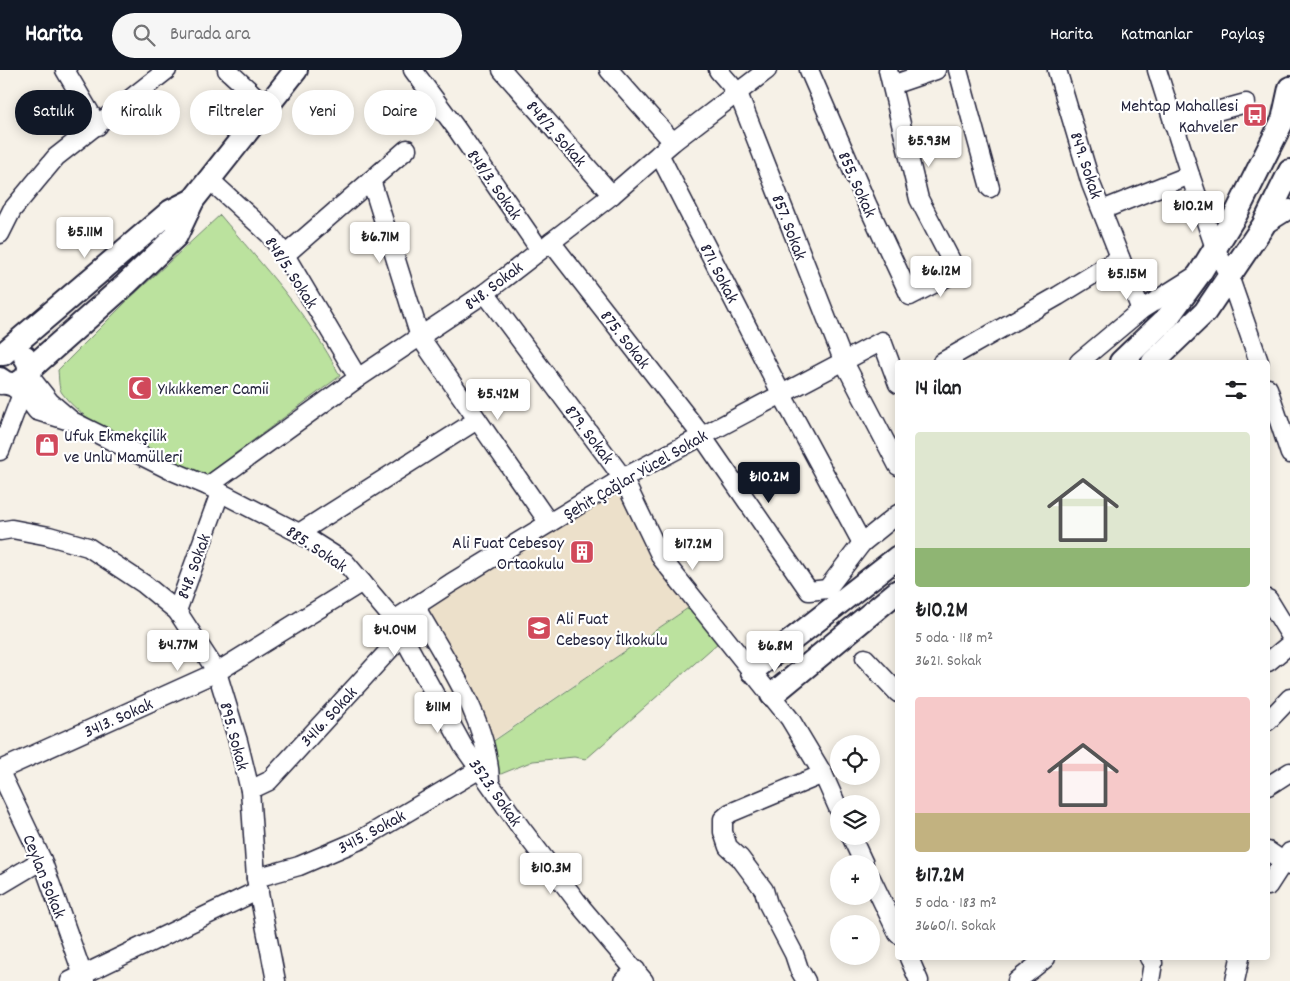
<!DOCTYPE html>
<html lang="tr">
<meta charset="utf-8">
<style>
:root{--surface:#fff;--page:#f6f6f6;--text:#202124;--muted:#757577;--accent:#111827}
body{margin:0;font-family:Dekko,sans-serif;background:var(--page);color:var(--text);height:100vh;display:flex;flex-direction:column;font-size:19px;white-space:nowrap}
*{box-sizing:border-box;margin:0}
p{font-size:16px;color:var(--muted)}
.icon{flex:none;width:28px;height:28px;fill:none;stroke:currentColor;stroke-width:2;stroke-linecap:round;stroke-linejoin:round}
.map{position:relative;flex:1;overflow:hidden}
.sheet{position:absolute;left:895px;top:290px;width:375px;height:600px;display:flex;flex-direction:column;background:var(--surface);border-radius:5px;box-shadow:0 2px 12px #0003}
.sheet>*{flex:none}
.hud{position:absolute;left:15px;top:20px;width:475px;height:45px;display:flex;gap:10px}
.buttons{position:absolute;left:830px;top:665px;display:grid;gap:10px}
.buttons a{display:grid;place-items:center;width:50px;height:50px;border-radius:50%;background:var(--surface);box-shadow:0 2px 12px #0003;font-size:25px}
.price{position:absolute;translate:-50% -42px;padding:0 11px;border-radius:5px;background:#fff;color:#222;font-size:16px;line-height:32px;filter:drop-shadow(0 1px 2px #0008)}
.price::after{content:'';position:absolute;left:50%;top:30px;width:15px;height:11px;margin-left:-8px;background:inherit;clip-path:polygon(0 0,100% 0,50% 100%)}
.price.current{background:var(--accent);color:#fff}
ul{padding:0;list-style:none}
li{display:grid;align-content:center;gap:10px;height:265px;padding:0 20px}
li span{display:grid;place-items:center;height:155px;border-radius:5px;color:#555}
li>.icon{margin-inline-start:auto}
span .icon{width:90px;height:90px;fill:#fffc;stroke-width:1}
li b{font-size:21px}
h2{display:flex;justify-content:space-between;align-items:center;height:60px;padding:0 20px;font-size:21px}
.tag{padding:0 18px;border-radius:22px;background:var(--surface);box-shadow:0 2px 12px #0003;font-size:18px;line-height:45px}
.tag.current{background:var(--accent);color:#fff}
header{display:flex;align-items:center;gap:30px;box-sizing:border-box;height:70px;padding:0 25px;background:var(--accent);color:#fff}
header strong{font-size:24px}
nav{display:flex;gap:28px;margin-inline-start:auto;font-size:18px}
.search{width:350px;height:45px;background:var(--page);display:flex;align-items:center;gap:12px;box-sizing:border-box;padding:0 18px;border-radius:28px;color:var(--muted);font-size:19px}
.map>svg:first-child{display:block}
</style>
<header>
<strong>Harita</strong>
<div class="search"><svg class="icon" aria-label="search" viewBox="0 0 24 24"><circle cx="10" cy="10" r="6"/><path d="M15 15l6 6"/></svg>Burada ara</div>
<nav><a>Harita</a><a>Katmanlar</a><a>Paylaş</a></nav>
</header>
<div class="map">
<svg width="1290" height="911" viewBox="0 0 1290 911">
<rect width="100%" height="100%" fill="#f6f1e7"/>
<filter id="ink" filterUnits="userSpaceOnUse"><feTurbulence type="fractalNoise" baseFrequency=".02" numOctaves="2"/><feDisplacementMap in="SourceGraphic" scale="10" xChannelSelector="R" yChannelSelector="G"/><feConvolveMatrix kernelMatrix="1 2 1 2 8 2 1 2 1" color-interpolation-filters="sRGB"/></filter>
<g filter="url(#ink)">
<polygon fill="#ece0ca" points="617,415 656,496 689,537 480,679 427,574 413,541"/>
<g fill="#bbe29e" stroke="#6e826c">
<path d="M 220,145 C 263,196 310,246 340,306 L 205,406 C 163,387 89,361 62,323 C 58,318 59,307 58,300 L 129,229 Z"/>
<polygon points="691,536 719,572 586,689 574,687 533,691 496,706 482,679"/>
</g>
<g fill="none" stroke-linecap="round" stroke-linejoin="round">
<defs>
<g id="minor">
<polyline points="65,0 98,56"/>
<polyline points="227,0 267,37"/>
<polyline points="413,0 456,58 540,180"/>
<polyline points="502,0 612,125"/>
<polyline points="609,0 673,72"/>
<polyline points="718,0 738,23 843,290 898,396"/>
<polyline points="809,0 867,134 910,226 957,202 919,129 888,0"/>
<polyline points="958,0 990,118"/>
<polyline points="1057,0 1091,114 1141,240"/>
<polyline points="1157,0 1190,105 1215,178 1229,206 1259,292"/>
<polyline points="892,15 936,0"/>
<polyline points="1173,53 1246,33"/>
<polyline points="659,84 781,323 862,473"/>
<polyline points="210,110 269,164 285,185 358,308"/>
<polyline points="371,110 420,267 549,453"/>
<polyline points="1102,140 1190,105"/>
<polyline points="1263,156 1290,139"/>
<polyline points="0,164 12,140 56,87 167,0"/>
<polyline points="551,172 702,366 809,521 827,519 862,473 898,444"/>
<polyline points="285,185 407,79"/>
<polyline points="485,223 623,408 662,489 790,649 823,704 839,740"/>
<polyline points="942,292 1058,226 1120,188"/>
<polyline points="1079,292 1141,240 1195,206"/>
<polyline points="29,300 31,308 50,332 72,351 170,400 208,416 299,463 345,492 394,550 463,676 521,758 582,838 644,911"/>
<polyline points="0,315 9,314 27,328 37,341 66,350"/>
<polyline points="1268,318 1290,384"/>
<polyline points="0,381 22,324"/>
<polyline points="208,416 358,308 485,223 612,125 673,72 767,0"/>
<polyline points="0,461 12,459 49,466 88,477 144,514 177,541 217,602 238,671 250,720 256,808 276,911"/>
<polyline points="299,463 477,350"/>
<polyline points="1268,529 1290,565"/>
<path d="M 415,536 C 445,589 488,649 490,711"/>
<polyline points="177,541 220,423"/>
<polyline points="394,550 451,513 623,408 882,271 898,314"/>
<polyline points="865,588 898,623"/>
<polyline points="1268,592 1290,574"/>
<polyline points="1268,651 1290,628"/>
<polyline points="0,700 217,602 362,512"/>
<polyline points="0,702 42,790 85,911"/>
<polyline points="1268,716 1290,702"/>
<polyline points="250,720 269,711 402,566"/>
<polyline points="851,766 864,794"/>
<polyline points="1268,781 1290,796"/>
<polyline points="256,808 299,796 362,769 480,699"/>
<polyline points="871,808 898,864"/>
<polyline points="0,815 42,790"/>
<polyline points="1268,816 1290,782"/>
<polyline points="909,888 919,911"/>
<polyline points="1149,888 1153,893 1150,911"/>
<polyline points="70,911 259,820"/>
<polyline points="623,911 636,900"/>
<polyline points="806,911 799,899 794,884 768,834 764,820 740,788 728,777 723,762 723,749 730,743 823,704"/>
<polyline points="1017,911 1046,888"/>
<polyline points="1235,911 1240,888"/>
</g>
<g id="major">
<polyline points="3,284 171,141 193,130"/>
<polyline points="1121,292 1168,247 1200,203 1236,144 1283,50 1290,18"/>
<polyline points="1153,292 1205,242 1263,156 1290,101"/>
<polyline points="29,300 126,214 176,166 193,130 296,0"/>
<path d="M 0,309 C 16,323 38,304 25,287"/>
<polyline points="752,601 898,487"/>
<polyline points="772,625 898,521"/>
</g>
</defs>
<use href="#minor" stroke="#22223b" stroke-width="21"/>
<use href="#major" stroke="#22223b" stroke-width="26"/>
<use href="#minor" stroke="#fff" stroke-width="18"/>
<use href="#major" stroke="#fff" stroke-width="22"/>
</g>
</g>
<defs>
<symbol id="bus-square" viewBox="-11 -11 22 22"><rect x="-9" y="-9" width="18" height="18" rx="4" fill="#d1495b" stroke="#fff"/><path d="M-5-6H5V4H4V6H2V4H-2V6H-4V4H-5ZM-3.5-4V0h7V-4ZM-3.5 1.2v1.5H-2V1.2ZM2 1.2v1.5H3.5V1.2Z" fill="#fff"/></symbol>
<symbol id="mosque-square" viewBox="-11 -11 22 22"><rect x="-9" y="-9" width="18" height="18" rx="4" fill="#d1495b" stroke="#fff"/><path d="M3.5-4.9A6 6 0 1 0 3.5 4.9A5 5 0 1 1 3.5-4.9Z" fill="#fff"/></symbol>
<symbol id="shop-square" viewBox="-11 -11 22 22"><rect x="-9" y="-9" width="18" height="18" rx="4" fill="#d1495b" stroke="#fff"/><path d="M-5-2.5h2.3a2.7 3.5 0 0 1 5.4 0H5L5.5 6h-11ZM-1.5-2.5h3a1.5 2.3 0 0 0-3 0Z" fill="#fff"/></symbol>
<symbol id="building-square" viewBox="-11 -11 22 22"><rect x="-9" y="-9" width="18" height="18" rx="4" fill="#d1495b" stroke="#fff"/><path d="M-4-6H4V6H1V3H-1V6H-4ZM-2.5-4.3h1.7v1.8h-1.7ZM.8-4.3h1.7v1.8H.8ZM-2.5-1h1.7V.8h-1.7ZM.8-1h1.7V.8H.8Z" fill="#fff"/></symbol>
<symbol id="school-square" viewBox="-11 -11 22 22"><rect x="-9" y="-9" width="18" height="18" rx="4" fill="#d1495b" stroke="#fff"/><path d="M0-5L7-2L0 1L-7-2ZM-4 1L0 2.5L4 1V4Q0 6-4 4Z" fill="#fff"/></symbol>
</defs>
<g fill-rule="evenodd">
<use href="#bus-square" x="1241" y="31" width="28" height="28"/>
<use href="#mosque-square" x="126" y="304" width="28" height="28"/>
<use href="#shop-square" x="33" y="361" width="28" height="28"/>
<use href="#building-square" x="568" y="468" width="28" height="28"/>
<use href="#school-square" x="525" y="544" width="28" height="28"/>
</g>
<g text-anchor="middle" stroke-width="4.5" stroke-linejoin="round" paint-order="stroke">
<g font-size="18" fill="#22223b" stroke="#fff" text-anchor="start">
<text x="1238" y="41" text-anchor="end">Mehtap Mahallesi<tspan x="1238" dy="21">Kahveler</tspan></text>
<text x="158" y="324">Yıkıkkemer Camii</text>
<text x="64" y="371">Ufuk Ekmekçilik<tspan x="64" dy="21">ve Unlu Mamülleri</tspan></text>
<text x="564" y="478" text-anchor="end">Ali Fuat Cebesoy<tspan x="564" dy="21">Ortaokulu</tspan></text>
<text x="556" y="554">Ali Fuat<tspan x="556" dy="21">Cebesoy İlkokulu</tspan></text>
</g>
<g font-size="18" fill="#22223b" stroke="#fff">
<text transform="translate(557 63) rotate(49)" y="6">848/2. Sokak</text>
<text transform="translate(1087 95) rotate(72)" y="6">849. Sokak</text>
<text transform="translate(495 114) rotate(55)" y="6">848/3. Sokak</text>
<text transform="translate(858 114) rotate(66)" y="6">855. Sokak</text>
<text transform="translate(790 157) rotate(69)" y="6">857. Sokak</text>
<text transform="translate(292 202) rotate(57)" y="6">848/5. Sokak</text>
<text transform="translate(720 203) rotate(63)" y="6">871. Sokak</text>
<text transform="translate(493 215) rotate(-37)" y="6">848. Sokak</text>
<text transform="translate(626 269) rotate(52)" y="6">875. Sokak</text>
<text transform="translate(590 364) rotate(53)" y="6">879. Sokak</text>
<text transform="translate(635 404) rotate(-30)" y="6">Şehit Çağlar Yücel Sokak</text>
<text transform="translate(317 478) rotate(34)" y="6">885. Sokak</text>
<text transform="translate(193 496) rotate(-70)" y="6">848. Sokak</text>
<text transform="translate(328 646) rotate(-47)" y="6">3416. Sokak</text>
<text transform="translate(118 647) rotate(-24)" y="6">3413. Sokak</text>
<text transform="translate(235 666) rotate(75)" y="6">895. Sokak</text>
<text transform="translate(496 722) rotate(55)" y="6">3523. Sokak</text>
<text transform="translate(371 761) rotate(-28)" y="6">3415. Sokak</text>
<text transform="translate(45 806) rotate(68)" y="6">Ceylan Sokak</text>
</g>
</g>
</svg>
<div class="buttons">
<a><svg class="icon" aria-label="locate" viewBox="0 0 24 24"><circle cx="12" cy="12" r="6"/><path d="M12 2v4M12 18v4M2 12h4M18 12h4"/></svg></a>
<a><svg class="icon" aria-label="layers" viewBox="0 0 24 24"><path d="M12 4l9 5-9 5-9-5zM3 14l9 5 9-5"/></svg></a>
<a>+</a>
<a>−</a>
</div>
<b class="price" style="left:929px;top:98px">₺5.93M</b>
<b class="price" style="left:1193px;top:163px">₺10.2M</b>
<b class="price" style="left:85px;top:189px">₺5.11M</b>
<b class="price" style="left:380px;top:194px">₺6.71M</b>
<b class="price" style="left:941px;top:228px">₺6.12M</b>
<b class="price" style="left:1127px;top:231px">₺5.15M</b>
<b class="price" style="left:498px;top:351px">₺5.42M</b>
<b class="price current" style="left:769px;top:434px">₺10.2M</b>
<b class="price" style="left:693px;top:501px">₺17.2M</b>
<b class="price" style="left:395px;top:587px">₺4.04M</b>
<b class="price" style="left:178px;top:602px">₺4.77M</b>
<b class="price" style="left:775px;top:603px">₺6.8M</b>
<b class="price" style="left:438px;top:664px">₺11M</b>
<b class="price" style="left:551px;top:825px">₺10.3M</b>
<div class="hud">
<a class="tag current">Satılık</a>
<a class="tag">Kiralık</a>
<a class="tag">Filtreler</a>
<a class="tag">Yeni</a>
<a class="tag">Daire</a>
</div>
<section class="sheet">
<h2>14 ilan<svg class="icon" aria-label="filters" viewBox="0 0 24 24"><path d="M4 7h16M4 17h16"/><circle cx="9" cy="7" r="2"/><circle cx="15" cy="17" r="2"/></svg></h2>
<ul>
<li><span style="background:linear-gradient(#dfe7d0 75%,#8fb573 0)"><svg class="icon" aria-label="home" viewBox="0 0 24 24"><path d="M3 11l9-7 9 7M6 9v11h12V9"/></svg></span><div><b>₺10.2M</b><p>5 oda · 118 m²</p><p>3621. Sokak</p></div></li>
<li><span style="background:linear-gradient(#f6c9c9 75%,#c2b280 0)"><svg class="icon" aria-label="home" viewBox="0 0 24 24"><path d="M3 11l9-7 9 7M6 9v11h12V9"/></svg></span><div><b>₺17.2M</b><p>5 oda · 183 m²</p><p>3660/1. Sokak</p></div></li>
</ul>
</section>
</div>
